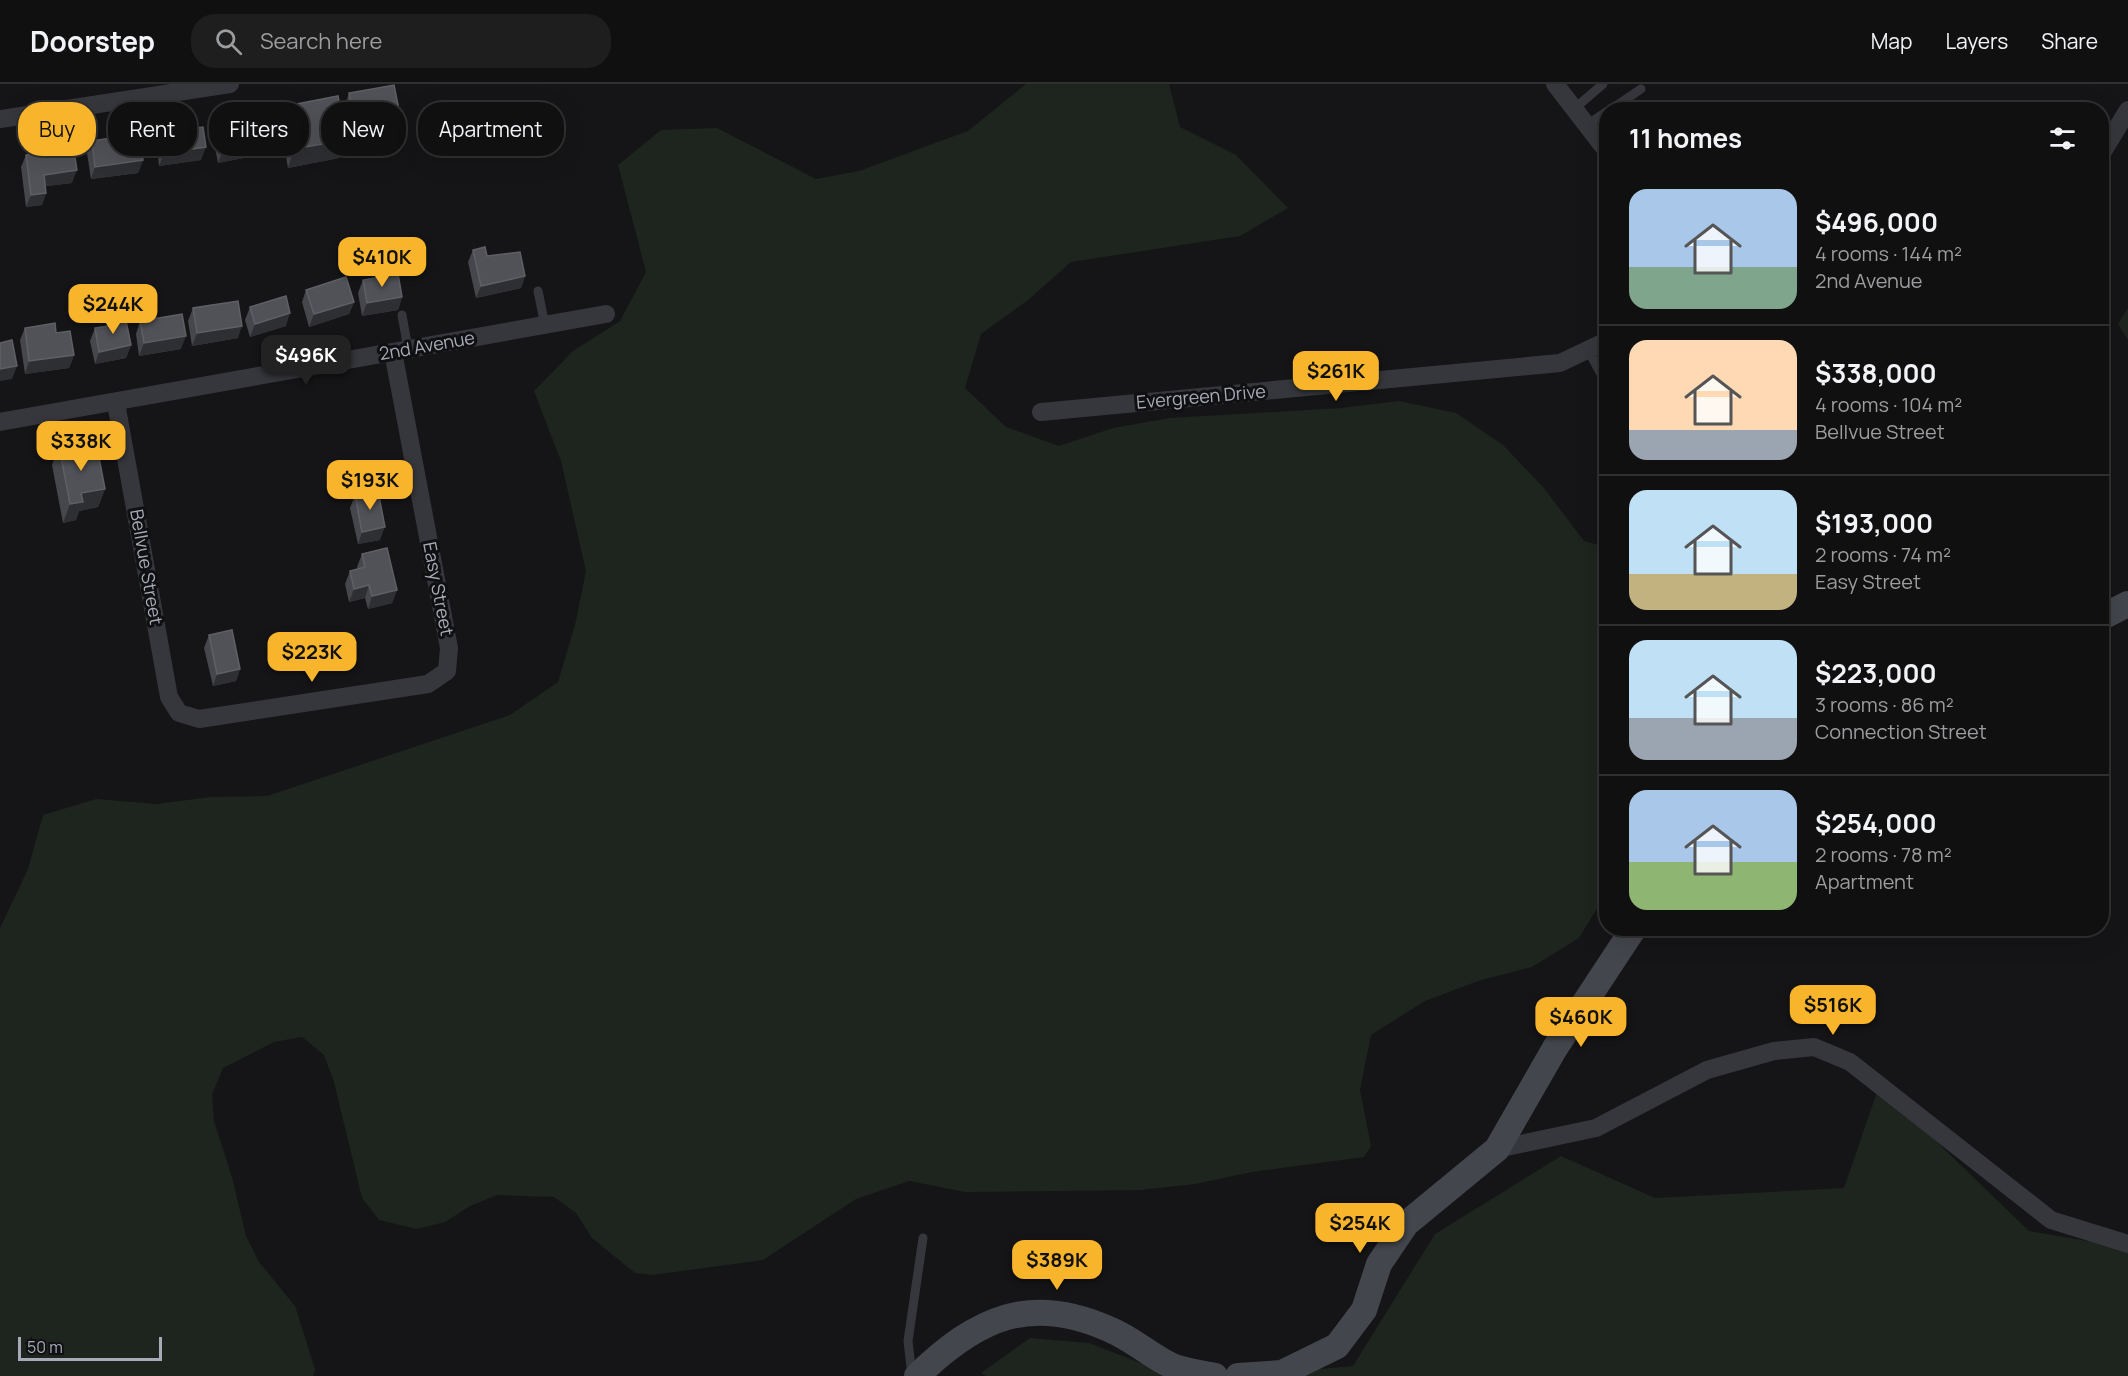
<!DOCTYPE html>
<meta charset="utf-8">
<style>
:root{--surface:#101011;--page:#1e1e1f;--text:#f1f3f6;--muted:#9c9d9f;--line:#303031;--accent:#f8b42b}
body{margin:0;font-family:Manrope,sans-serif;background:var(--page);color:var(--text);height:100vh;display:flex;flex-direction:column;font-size:22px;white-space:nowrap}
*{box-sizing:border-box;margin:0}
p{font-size:20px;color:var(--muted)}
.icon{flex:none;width:33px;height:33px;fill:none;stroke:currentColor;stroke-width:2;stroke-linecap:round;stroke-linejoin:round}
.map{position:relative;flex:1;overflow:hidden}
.details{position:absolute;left:1599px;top:18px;width:510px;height:834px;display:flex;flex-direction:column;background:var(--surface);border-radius:24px;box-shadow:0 6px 24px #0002,0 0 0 2px var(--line)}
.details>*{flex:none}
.banner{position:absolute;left:18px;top:18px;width:570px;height:54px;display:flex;gap:12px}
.scale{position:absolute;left:18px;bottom:15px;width:144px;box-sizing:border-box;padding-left:6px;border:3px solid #a6abb7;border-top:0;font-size:16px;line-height:21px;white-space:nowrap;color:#a6abb7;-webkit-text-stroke:4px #101012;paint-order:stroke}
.price{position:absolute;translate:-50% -51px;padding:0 14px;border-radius:12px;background:var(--accent);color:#111;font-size:20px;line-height:39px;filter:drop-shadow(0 2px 3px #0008)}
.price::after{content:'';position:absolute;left:50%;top:36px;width:18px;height:14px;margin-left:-9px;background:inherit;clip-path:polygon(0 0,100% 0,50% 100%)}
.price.on{background:#222;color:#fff}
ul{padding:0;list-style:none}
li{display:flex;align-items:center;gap:18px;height:150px;padding:0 30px}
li+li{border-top:2px solid var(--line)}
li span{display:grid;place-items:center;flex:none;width:168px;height:120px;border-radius:18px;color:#555}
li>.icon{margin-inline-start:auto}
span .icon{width:72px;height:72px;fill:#fffc;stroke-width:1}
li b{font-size:26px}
h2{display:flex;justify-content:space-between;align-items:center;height:72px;padding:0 30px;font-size:26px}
.pill{padding:0 21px;border-radius:24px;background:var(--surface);box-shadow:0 6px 24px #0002,0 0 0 2px var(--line);font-size:21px;line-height:54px}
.pill.on{background:var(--accent);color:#111}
header{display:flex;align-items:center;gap:36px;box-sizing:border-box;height:84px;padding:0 30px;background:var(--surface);border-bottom:2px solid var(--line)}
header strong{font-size:28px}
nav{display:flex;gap:33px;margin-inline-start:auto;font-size:21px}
.search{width:420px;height:54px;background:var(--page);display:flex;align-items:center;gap:15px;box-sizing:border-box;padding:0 21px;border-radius:24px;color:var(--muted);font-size:22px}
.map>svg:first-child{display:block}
</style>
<header>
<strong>Doorstep</strong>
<div class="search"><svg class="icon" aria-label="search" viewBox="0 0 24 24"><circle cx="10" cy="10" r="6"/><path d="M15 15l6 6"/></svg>Search here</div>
<nav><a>Map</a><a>Layers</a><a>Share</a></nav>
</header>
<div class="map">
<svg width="2128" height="1292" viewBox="0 0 2128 1292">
<rect width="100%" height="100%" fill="#151517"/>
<g fill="#1d251e">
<polygon points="1026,0 1169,0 1180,43 1236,71 1288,124 1240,152 1071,178 1028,216 981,250 965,304 1006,343 1059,362 1113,344 1170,334 1341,324 1399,317 1456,329 1503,361 1543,403 1584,457 1606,463 1606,810 1579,854 1532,883 1478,897 1425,917 1371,951 1360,1006 1371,1062 1364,1073 1252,1088 1195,1100 1140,1106 965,1108 909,1097 856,1115 763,1176 653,1191 635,1189 592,1154 576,1129 554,1113 497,1111 470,1122 445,1138 417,1145 379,1136 362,1114 334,998 324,971 302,953 274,958 223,984 212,1010 214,1037 232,1093 246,1152 259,1178 295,1222 315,1285 313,1292 0,1292 0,844 28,785 43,731 96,715 156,720 211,713 267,712 510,631 558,598 575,541 586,487 561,377 534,307 573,267 620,237 646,188 618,81 661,46 717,44 816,95 859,87 968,47"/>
<polygon points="2128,224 2128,256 2118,240"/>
<polygon points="1879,1002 2029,1147 2128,1164 2128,1292 1247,1292 1353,1282 1435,1150 1561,1072 1655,1114 1844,1104"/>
<polygon points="1030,1254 1089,1259 1174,1292 986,1292 981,1289"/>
</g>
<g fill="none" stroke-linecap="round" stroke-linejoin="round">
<g stroke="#36373c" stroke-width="9">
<polyline points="1574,25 1603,0"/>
<polyline points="1610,26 1641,5"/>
<polyline points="1587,41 1606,28"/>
<polyline points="538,207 545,241"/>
<polyline points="402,231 408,265"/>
<polyline points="1588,266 1606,299"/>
<polyline points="912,1292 908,1257 923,1154"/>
</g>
<g stroke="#36373c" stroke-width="18">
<polyline points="1555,0 1606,66"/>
<polyline points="0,35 230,0"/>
<polyline points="2102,69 2128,26"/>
<polyline points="116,319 169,613 179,629 199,635 428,600 447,587 449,564 393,268"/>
<polyline points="1041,328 1560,279 1606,257"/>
<polyline points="0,338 606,230"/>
<polyline points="1497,1065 1596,1044 1707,986 1774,967 1814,963 1850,978 2051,1136 2128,1160"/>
</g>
<g stroke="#43464c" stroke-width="26">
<polyline points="2102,533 2128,520"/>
<path d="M 917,1292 C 977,1234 1030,1209 1111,1246 C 1132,1255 1150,1271 1170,1281 C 1183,1287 1201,1289 1215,1292"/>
<polyline points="1238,1292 1282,1289 1337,1262 1364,1226 1379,1180 1406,1140 1497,1065 1555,964 1634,844"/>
</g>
</g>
<g fill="#46474c">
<polygon points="349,9 396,49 352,57 345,22"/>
<polygon points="286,22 346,56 339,74 288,84 280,40"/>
<polygon points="218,40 273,56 268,69 218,79 213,53"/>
<polygon points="161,49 201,76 159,82 157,61"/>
<polygon points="92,57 143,76 138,89 91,95 87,69"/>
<polygon points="35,66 72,99 46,102 46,109 42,121 26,123 21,83 26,71 34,70"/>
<polygon points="473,166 525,192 521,204 476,214 468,178"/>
<polygon points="363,196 402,213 398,226 362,232 358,209"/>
<polygon points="306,206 354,218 349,230 309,243 302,218"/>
<polygon points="250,223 286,242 250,253 245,236"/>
<polygon points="193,224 238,254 192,262 188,237"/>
<polygon points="113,235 131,261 126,274 95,280 90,257 95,244 110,241"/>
<polygon points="140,237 181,265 139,272 136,250"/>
<polygon points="25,244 56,249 74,271 69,284 25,290 20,256"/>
<polygon points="59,362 80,371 105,405 98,423 79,427 76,436 63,439 52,381"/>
<polygon points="355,411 380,456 358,460 350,424"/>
<polygon points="362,470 397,506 392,519 368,525 365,514 349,518 345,500 350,487 358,485 357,483"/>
<polygon points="209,551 240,585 236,597 213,602 204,564"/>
</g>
<g fill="#2e2f32">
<polygon points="401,36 396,49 352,57 356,45"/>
<polygon points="273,56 268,69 218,79 223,66"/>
<polygon points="346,56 339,74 288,84 294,65"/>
<polygon points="206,63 201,76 159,82 164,69"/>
<polygon points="143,76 138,89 91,95 95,83"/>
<polygon points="77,86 72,99 40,103 44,91"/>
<polygon points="46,109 42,121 26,123 31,111"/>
<polygon points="525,192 521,204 476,214 481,202"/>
<polygon points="402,213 398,226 362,232 367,219"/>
<polygon points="354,218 349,230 309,243 314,230"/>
<polygon points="290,229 286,242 250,253 255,240"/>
<polygon points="242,242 238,254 192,262 197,249"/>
<polygon points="186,252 181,265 139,272 144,259"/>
<polygon points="131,261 126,274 95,280 99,268"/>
<polygon points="74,271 69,284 25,290 29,277"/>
<polygon points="17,282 12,295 0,297 0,285"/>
<polygon points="105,405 98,423 79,427 76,436 63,439 70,420 81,409"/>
<polygon points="385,443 380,456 358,460 362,448"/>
<polygon points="369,501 365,514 349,518 354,505"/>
<polygon points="397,506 392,519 368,525 372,512"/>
<polygon points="240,585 236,597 213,602 217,590"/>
</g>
<g fill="#515258" stroke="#5e6066" stroke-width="1.5">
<polygon points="394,1 401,36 356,45 349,9"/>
<polygon points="338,12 346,56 294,65 286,22"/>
<polygon points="268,30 273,56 223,66 218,40"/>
<polygon points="203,43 206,63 164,69 161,49"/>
<polygon points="139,50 143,76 95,83 92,57"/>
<polygon points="73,61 77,86 44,91 46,109 31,111 26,71 36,69 35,66"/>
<polygon points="485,163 487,172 520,168 525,192 481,202 473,166"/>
<polygon points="398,190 402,213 367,219 363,196"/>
<polygon points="346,193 354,218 314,230 306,206"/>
<polygon points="286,212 290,229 255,240 250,223"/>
<polygon points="238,217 242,242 197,249 193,224"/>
<polygon points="182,230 186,252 144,259 140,237"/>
<polygon points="125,232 131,261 99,268 95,244 114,241 113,235"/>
<polygon points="55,239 56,249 70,247 74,271 29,277 25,244"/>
<polygon points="12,256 17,282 0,285 0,259"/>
<polygon points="78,359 80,371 98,368 105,405 81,409 83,418 70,420 59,362"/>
<polygon points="378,407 385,443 362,448 355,411"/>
<polygon points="387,464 397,506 372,512 369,501 354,505 350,487 365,483 362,470"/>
<polygon points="232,546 240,585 217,590 209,551"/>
</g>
<g text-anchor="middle" stroke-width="6" stroke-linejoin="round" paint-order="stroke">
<g font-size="18" fill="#a6abb7" stroke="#101012">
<text transform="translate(427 262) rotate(-10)" y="6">2nd Avenue</text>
<text transform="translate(1201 313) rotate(-5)" y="6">Evergreen Drive</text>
<text transform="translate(146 483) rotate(80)" y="6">Bellvue Street</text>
<text transform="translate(438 505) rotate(79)" y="6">Easy Street</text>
</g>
</g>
</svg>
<div class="scale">50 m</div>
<b class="price" style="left:382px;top:204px">$410K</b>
<b class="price" style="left:113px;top:251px">$244K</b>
<b class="price on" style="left:306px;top:302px">$496K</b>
<b class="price" style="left:1336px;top:318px">$261K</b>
<b class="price" style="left:81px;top:388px">$338K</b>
<b class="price" style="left:370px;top:427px">$193K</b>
<b class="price" style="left:312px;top:599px">$223K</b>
<b class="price" style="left:1833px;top:952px">$516K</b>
<b class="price" style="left:1581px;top:964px">$460K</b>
<b class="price" style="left:1360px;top:1170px">$254K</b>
<b class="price" style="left:1057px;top:1207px">$389K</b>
<div class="banner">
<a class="pill on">Buy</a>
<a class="pill">Rent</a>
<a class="pill">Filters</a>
<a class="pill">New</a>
<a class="pill">Apartment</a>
</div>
<section class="details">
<h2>11 homes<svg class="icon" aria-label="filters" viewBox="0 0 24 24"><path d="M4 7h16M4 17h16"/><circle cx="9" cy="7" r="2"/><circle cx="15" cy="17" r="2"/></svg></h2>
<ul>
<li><span style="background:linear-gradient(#a9c7e8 65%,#7fa58c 0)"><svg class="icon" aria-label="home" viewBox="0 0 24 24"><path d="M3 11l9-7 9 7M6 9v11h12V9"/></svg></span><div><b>$496,000</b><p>4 rooms · 144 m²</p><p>2nd Avenue</p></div></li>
<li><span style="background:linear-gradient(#ffd9b3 75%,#9aa5b1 0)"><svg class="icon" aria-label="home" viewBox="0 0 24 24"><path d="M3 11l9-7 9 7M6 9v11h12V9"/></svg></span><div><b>$338,000</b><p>4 rooms · 104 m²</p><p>Bellvue Street</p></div></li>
<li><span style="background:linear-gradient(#bfe0f5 70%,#c2b280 0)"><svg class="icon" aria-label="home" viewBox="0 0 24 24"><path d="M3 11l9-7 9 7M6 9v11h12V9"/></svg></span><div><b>$193,000</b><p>2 rooms · 74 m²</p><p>Easy Street</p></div></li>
<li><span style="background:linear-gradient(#bfe0f5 65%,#9aa5b1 0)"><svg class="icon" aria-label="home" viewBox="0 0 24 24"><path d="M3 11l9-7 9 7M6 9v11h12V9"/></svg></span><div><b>$223,000</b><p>3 rooms · 86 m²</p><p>Connection Street</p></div></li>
<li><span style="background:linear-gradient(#a9c7e8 60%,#8fb573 0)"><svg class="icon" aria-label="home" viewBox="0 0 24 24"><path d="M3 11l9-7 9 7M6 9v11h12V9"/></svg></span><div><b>$254,000</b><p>2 rooms · 78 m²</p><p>Apartment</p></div></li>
</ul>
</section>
</div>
